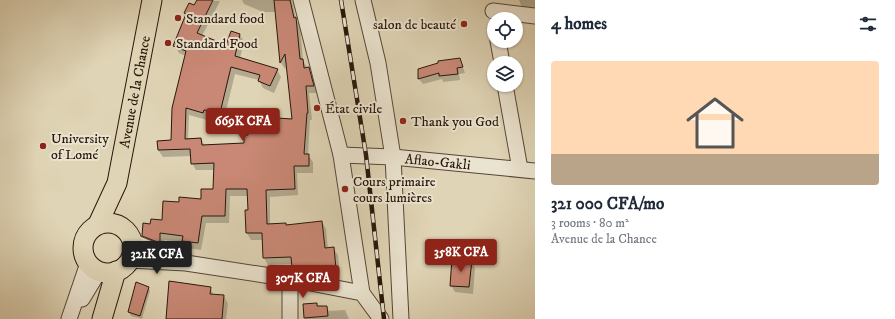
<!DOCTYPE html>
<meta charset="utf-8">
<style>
:root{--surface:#fff;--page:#f2f2f3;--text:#1f2937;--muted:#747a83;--line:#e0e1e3;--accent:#8f2418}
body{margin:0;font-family:"IM FELL DW Pica",serif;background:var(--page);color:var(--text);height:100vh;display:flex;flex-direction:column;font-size:15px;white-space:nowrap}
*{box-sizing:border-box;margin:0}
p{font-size:13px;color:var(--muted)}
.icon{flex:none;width:22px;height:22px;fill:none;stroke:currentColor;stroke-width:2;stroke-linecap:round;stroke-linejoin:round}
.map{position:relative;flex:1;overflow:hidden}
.sheet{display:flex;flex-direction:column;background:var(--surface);width:360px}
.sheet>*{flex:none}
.buttons{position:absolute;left:487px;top:12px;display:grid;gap:8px}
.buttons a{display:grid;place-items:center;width:36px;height:36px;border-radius:50%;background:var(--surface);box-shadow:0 1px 3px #0004;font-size:20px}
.price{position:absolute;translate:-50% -34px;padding:0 9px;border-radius:4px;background:var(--accent);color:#fff;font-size:13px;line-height:26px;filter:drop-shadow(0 1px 2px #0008)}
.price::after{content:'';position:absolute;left:50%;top:24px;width:12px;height:9px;margin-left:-6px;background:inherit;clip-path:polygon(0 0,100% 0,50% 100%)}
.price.on{background:#222;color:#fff}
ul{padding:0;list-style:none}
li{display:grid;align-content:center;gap:8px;height:212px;padding:0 16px}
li+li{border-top:1px solid var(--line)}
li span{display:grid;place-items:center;height:124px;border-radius:4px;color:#555}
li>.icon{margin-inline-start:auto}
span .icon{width:72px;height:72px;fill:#fffc;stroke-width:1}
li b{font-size:17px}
h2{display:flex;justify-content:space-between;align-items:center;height:48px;padding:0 16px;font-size:17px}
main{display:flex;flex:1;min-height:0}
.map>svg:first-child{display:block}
</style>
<main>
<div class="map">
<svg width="535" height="319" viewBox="0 0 535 319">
<rect width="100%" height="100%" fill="#dfd4b5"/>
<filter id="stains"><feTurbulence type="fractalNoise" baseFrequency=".005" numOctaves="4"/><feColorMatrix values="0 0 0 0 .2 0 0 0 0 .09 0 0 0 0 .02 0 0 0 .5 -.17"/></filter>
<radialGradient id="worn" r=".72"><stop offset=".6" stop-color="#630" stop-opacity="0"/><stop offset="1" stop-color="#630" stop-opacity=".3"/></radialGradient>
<g fill="#0003">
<polygon points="198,0 220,1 202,36 227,46 240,35 244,42 240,58 277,70 281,77 274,93 263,88 259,80 235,74 224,119 208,116 207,120 189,115 188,140 201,139 205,146 245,144 249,136 262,129 293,121 287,64 285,69 281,63 276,12 263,12 244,4 242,0 292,0 296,20 300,25 303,61 313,76 317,93 309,93 312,120 310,120 308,155 313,162 313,173 297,173 298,195 270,197 270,225 286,226 322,222 326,229 328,249 333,248 338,255 340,275 325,277 322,273 297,275 293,264 268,265 264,258 263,240 251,240 247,233 246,211 249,211 249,196 230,196 229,223 206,223 201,250 187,248 184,242 164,240 163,249 147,243 143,235 151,225 163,221 180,203 202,200 214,190 214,170 196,170 192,163 192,156 163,157 158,150 172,141 186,56 179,53 175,46 186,16 185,13 189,4 195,7"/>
<polygon points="519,0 535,0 535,11 523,10"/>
<polygon points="460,59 465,73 459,74 460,80 443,82 442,79 423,84 419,79 419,69"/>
<polygon points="471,261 475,268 473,294 455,292 451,285"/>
<polygon points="148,288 150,291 142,319 131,316 129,312"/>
<polygon points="210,288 214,295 224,296 228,304 226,319 167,319"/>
<polygon points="317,304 319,307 326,307 329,311 345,310 349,319 305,319 304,305"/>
</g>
<g fill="#c98875" stroke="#29170b">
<polygon points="197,0 213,0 197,33 226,45 231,31 240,34 235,56 278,69 270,86 258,81 260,75 231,67 220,113 204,110 203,113 186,108 185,139 201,138 202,145 244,143 244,135 248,135 249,127 261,128 262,117 292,119 285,54 280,63 274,0 290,0 294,18 296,17 300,59 303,59 304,68 309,67 314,86 306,86 308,113 307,113 304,154 309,154 309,166 294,166 295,189 266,190 267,224 286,223 286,225 322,221 325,248 334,247 336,269 320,270 319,266 292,268 291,257 263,258 262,233 246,233 245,210 248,210 247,189 226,189 225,216 202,216 198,243 182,241 183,236 160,233 160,243 142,236 143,223 150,224 151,219 162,220 163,201 179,202 179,197 201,199 201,189 213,189 214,163 191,164 190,149 158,150 157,141 171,140 172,108 186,51 173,46 186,14 184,13 189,3 194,5"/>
<polygon points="460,58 463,67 457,68 458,74 439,76 439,73 418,79 418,69 438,63 438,61"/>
<polygon points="452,258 472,260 469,287 450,286"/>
<polygon points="169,281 211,287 210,294 224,295 222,319 166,319"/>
<polygon points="136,282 149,287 140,316 128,312"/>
<polygon points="317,303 317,306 327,306 328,316 304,318 303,304"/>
</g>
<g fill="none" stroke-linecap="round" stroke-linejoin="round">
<defs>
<g id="minor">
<polyline points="301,0 341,155 362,293"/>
<polyline points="363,0 378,63 393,157 401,319"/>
<polyline points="493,11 535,16"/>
<polyline points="498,41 502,63"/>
<polyline points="505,85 520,169"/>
<path id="s1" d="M 341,155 L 393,157 L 535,171"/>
<polyline points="131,241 173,258"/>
<polyline points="130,260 186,263 290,279 362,293 381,319"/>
<polyline points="290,279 290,319"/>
<polyline points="82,299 99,271"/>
<polyline points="69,319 88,263"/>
</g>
<g id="major">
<circle cx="108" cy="248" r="25"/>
<path id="s2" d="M 98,224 L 117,183 L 152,0"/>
<polyline points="102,319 116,271"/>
</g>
</defs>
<use href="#minor" stroke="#564636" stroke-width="17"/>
<use href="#major" stroke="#29170b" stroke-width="21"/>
<use href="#minor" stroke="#eae3cf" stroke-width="15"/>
<use href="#major" stroke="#dfd4b5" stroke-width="19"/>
<defs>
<polyline id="rail" points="341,0 366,155 384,319"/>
</defs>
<use href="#rail" stroke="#29170b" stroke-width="4.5"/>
<use href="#rail" stroke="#eae3cf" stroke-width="3" stroke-dasharray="9" stroke-linecap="butt"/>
</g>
<g fill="#8f2418" stroke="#eae3cf" stroke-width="1.5">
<circle cx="178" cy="18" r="4"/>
<circle cx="464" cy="24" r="4"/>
<circle cx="168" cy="43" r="4"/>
<circle cx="317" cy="108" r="4"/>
<circle cx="403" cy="121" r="4"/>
<circle cx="43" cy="146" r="4"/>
<circle cx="345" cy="189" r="4"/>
</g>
<g text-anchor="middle" stroke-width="4" stroke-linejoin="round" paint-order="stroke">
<g font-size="14" fill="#29170b" stroke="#eae3cf" text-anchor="start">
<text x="186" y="23">Standard food</text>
<text x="456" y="29" text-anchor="end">salon de beauté</text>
<text x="176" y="48">Standard Food</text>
<text x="325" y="113">État civile</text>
<text x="411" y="126">Thank you God</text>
<text x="51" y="143">University<tspan x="51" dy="16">of Lomé</tspan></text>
<text x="353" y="186">Cours primaire<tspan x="353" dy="16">cours lumières</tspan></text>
</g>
<g font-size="14" fill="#29170b" stroke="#eae3cf">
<text dy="5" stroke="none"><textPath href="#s2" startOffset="138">Avenue de la Chance</textPath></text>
<text dy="5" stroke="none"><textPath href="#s1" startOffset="97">Aflao-Gakli</textPath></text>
</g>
</g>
<rect width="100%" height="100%" filter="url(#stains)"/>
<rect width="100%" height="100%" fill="url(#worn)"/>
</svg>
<div class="buttons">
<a><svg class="icon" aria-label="locate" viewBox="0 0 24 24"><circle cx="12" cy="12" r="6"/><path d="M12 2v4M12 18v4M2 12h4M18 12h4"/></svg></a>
<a><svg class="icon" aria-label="layers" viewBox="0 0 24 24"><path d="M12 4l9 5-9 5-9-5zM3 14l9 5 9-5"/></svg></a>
</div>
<b class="price" style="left:243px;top:142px">669K CFA</b>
<b class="price" style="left:461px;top:273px">358K CFA</b>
<b class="price on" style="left:157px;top:275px">321K CFA</b>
<b class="price" style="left:303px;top:299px">307K CFA</b>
</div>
<section class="sheet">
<h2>4 homes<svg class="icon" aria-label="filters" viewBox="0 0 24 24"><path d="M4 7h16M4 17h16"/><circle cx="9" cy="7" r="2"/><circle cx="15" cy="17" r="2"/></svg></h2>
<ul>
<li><span style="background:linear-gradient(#ffd9b3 75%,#b9a48a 0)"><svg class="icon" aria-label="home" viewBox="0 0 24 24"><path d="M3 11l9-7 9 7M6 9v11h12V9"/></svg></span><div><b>321 000 CFA/mo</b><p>3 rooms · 80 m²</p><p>Avenue de la Chance</p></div></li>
</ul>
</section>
</main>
